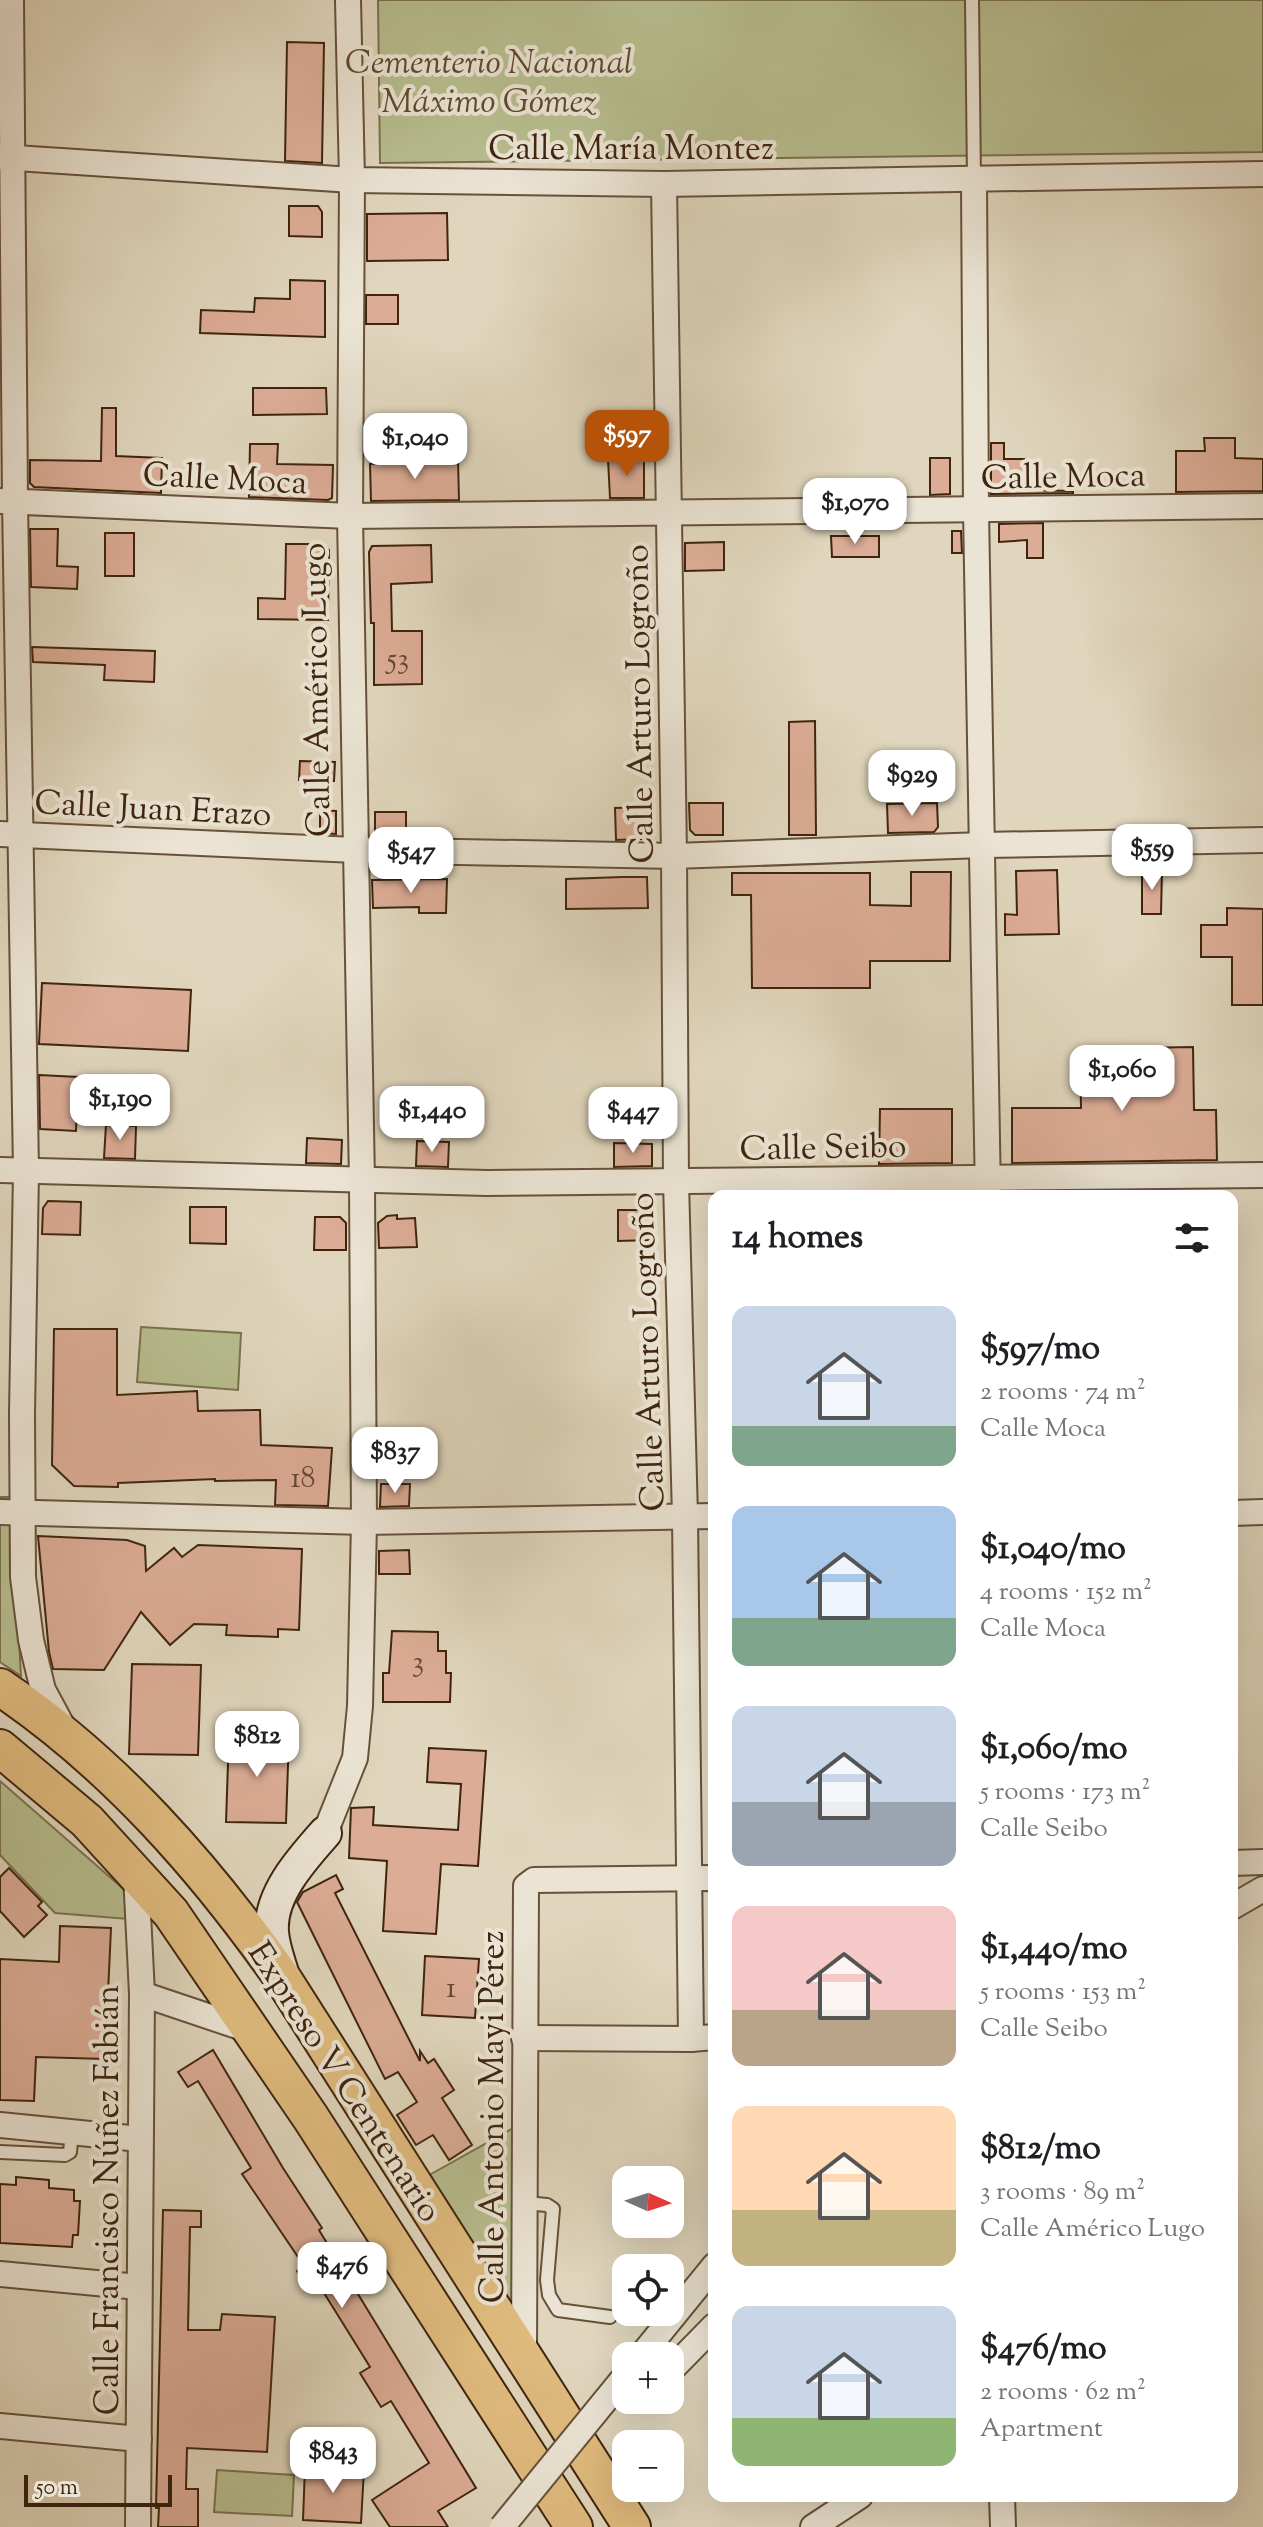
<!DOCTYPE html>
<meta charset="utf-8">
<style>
:root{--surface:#fff;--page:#f2f2f2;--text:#202124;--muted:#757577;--accent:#b45309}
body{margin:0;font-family:"Sorts Mill Goudy",serif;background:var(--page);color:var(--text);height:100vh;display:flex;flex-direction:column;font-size:30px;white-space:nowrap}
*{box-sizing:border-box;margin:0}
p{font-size:26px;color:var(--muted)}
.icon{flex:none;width:44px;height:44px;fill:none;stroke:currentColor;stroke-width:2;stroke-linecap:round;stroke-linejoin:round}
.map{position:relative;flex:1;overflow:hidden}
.side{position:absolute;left:708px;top:1190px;width:530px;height:1312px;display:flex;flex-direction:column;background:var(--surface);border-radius:16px;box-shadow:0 8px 32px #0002}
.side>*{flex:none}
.needle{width:52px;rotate:93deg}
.tools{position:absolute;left:612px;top:2166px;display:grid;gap:16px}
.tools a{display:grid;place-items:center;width:72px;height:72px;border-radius:16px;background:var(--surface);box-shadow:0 8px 32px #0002;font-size:40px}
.scale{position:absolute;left:24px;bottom:20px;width:148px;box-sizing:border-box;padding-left:8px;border:4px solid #3f250e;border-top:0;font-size:22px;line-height:28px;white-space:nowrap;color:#3f250e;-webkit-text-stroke:6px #ebe4d4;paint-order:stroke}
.price{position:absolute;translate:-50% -68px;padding:0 18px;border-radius:16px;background:#fff;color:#222;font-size:26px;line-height:52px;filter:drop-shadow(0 2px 4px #0008)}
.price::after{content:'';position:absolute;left:50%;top:48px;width:24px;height:18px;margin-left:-12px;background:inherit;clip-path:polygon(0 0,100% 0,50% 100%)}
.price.selected{background:var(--accent);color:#fff}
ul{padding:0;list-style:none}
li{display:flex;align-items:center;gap:24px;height:200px;padding:0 24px}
li span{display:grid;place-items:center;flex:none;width:224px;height:160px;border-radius:16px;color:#555}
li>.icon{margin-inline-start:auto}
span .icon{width:96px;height:96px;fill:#fffc;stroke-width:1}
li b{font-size:34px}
h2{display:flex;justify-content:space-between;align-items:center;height:96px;padding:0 24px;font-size:34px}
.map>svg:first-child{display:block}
</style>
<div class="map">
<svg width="1263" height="2527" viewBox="0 0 1263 2527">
<rect width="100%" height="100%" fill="#e0d6bd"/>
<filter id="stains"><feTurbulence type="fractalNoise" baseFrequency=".0025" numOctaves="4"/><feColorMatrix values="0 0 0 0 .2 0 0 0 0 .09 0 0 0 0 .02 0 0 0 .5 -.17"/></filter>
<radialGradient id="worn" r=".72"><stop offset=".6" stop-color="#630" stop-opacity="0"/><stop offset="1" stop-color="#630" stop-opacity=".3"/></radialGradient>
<g fill="#b7bd8e" stroke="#7b714e" stroke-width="2">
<polygon points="378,0 1263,0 1263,152 380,163"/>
<polygon points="141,1327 241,1333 238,1390 137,1382"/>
<polygon points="0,1497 11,1497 21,1676 0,1662"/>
<polygon points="0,1781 128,1893 128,1919 55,1913 0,1855"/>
<polygon points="515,2127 517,2331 424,2178"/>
<polygon points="217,2470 294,2475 292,2516 214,2512"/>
</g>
<g fill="#dcac96" stroke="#3f250e" stroke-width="2">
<polygon points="287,42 324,43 322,163 285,161"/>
<polygon points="289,206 318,206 322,212 322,237 289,236"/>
<polygon points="447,213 448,260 367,261 367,214"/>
<polygon points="290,280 325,281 325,337 200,333 201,310 254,312 255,298 290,299"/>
<rect x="366" y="295" width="32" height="29"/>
<polygon points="253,388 326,388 327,414 253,415"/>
<polygon points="102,408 116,408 116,456 162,458 161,493 34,487 30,483 30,460 101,461"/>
<polygon points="1204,438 1235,438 1235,458 1263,459 1263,491 1176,492 1176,451 1205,451"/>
<polygon points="991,443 1004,443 1004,459 1024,459 1024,490 1073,491 1073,493 991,494"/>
<polygon points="250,444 278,444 277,464 333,465 332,498 328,500 249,497"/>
<polygon points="644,458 644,498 610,498 608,459"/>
<polygon points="930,458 950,458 950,494 930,495"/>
<polygon points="440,460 458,460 459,500 371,501 370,464"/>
<polygon points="1043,523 1043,558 1027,558 1027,540 999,542 999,524"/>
<polygon points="30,529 58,529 57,566 78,567 77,589 31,587"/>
<polygon points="952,531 961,531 962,553 952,553"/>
<rect x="105" y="533" width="29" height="43"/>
<polygon points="831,536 879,536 879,557 832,557"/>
<polygon points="724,542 724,570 685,571 685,543"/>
<polygon points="286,544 324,544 329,550 328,620 258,619 258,598 285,599"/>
<polygon points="431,545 432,582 391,584 392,631 422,631 422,684 374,685 374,623 371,623 369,552 372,546"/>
<polygon points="32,647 155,651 154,682 104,680 105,665 33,662"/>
<polygon points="815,721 816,835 789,835 789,722"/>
<polygon points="300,761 335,762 334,781 299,780"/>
<polygon points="689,803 723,803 723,835 695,835 690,830"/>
<polygon points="937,803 938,827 934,832 888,833 887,804"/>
<polygon points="646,807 646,835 642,839 616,840 615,808"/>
<polygon points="320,810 336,811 336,834 320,833"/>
<polygon points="375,812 406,812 406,836 375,835"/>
<polygon points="1142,869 1162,870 1161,914 1142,914"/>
<polygon points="1057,870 1059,934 1005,935 1005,914 1017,915 1016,871"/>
<polygon points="911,872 951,872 950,961 870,961 870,988 752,988 751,895 732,895 732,873 870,873 870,905 911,906"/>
<polygon points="622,877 647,877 648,908 566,909 566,879"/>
<polygon points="447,879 446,913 419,913 419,907 373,908 372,880"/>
<polygon points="1227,908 1263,909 1263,1005 1232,1005 1232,957 1201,957 1201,925 1227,925"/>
<polygon points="42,983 191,990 188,1051 39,1044"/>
<polygon points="1193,1047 1194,1110 1216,1110 1217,1160 1012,1163 1012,1108 1081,1108 1080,1049"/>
<polygon points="39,1075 118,1079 117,1105 77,1103 76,1131 40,1129"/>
<polygon points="880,1109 952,1109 952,1163 879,1164"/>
<polygon points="106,1125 136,1126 135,1159 104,1158"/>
<polygon points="307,1138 342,1140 341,1164 306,1163"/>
<polygon points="417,1141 449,1142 448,1167 416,1166"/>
<polygon points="614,1143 652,1144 652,1166 614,1167"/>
<polygon points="48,1201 81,1202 80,1235 42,1234 43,1208"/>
<polygon points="190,1207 226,1207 226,1244 190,1243"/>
<polygon points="618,1210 644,1210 651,1215 651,1240 618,1241"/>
<polygon points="397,1215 397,1219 415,1218 417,1247 379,1248 378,1223 387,1216"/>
<polygon points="315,1217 340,1217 346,1223 346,1250 314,1250"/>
<polygon points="54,1329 117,1329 117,1395 197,1391 198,1411 260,1410 261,1445 332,1448 328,1506 275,1505 276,1480 215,1481 215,1479 118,1483 118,1487 74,1486 52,1465"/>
<polygon points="381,1484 410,1484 409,1506 380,1507"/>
<polygon points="38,1536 127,1540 145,1546 146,1571 174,1548 182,1557 198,1545 302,1549 299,1630 278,1629 278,1637 226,1635 227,1625 194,1624 170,1645 141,1612 104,1670 53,1669 49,1652"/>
<polygon points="409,1550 410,1574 379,1574 379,1551"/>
<polygon points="392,1631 438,1632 438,1651 446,1651 446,1673 451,1673 450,1702 383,1702 383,1673 389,1673"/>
<polygon points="132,1664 201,1665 198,1755 129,1754"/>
<polygon points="229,1734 289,1736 286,1823 226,1822"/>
<polygon points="429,1748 486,1751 478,1866 441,1864 436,1934 383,1931 387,1861 349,1858 351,1808 374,1807 373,1825 458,1830 461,1784 427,1782"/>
<polygon points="9,1868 42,1902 38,1906 47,1915 24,1937 0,1911 0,1877"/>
<polygon points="336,1875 343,1889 335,1893 420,2061 420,2051 428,2063 434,2059 454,2090 442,2098 472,2145 449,2160 433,2135 416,2145 397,2115 417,2102 398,2072 385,2079 297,1902 303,1892"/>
<polygon points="60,1926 111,1928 105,2059 36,2057 34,2101 0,2100 0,1959 59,1962"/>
<polygon points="425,1956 479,1959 475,2018 422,2015"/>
<polygon points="213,2050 283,2168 322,2228 319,2230 476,2488 438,2511 448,2527 390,2527 372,2500 429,2463 391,2401 381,2407 360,2373 370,2367 316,2280 306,2286 297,2271 304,2266 242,2174 251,2168 198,2081 188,2087 178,2072"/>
<polygon points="16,2177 49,2180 49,2188 74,2190 74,2201 80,2201 78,2235 73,2235 72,2247 0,2243 0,2184 16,2185"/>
<polygon points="163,2210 201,2211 201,2227 190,2227 188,2330 220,2330 222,2314 275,2317 267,2452 187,2448 186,2489 198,2489 198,2527 158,2527 159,2508 156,2508"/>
<polygon points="305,2467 364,2469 361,2523 303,2520"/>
</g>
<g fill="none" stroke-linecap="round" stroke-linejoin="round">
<defs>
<g id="lane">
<polyline points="972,0 974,179"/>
<polyline points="0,2152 65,2155 70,2152 72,2132"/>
<polyline points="525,2203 547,2205 553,2209 547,2280 549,2295 558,2310 610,2317"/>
</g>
<g id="street">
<polyline points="11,0 15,501 26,1171 22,1414 23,1577 31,1640 43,1690 64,1729"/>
<polyline points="0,157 352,180 664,184 1263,174"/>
<polyline points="974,179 976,510 988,1196"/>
<polyline points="664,184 674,856 676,1182 685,1516 691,2039"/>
<polyline points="0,501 350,516 1263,506"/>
<polyline points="0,834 356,850 674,856 983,845 1263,840"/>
<polyline points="0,1170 487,1183 1263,1175"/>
<polyline points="0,1512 364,1522 714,1516"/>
<polyline points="1232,1513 1263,1512"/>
<polyline points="325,1833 355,1758 360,1706 364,1522 362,1182 350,516 352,180 348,0"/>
<polyline points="1232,1863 1263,1862"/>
<polyline points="136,1874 142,1994 138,2527"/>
<polyline points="1232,1907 1263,1889"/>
<polyline points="142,1994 252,2031"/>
<polyline points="524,2038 691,2039 714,2037"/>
<polyline points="0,2125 140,2139"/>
<polyline points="0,2274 139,2287"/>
<polyline points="524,2354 526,1886 534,1880 714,1878"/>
<polyline points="641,2356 714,2266"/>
<polyline points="670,2371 714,2326"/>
<polyline points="0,2426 139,2439"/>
<polyline points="1002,2496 1003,2527"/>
<polyline points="813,2527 860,2496"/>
</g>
<path id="secondary" d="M 283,1976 C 279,1962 273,1947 272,1932 C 269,1895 302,1859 325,1833"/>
<g id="primary">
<path d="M 0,1687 C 114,1764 205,1868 283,1979 L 632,2527"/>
<polyline points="0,1748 87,1821 171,1913 311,2118 574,2527"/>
</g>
</defs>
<use href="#lane" stroke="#67513a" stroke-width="16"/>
<use href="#street" stroke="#67513a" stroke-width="28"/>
<use href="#secondary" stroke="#3f250e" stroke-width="36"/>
<use href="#primary" stroke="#3f250e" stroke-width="40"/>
<use href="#lane" stroke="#ebe4d4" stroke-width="12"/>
<use href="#street" stroke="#ebe4d4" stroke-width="24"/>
<use href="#secondary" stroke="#ebe4d4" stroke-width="32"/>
<use href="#primary" stroke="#e0bb7e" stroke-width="36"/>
<defs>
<polyline id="street-bridge" points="502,2527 626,2375"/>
</defs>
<use href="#street-bridge" stroke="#67513a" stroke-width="28" stroke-linecap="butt"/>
<use href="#street-bridge" stroke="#ebe4d4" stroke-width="24"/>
</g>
<g text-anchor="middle" stroke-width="8" stroke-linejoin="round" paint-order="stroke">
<g font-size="30" fill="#664730">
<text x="398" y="668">53</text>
<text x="303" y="1487">18</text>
<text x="418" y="1671">3</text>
<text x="451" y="1997">1</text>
</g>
<g font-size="34" font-style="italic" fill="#5d4b2e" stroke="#ebe4d4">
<text x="489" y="73">Cementerio Nacional<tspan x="489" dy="39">Máximo Gómez</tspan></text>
</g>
<g font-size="34" fill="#3f250e" stroke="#ebe4d4">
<text x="631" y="159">Calle María Montez</text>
<text transform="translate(1063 475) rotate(-1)" y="12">Calle Moca</text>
<text transform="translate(225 477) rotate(3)" y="12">Calle Moca</text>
<text transform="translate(315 690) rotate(-91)" y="12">Calle Américo Lugo</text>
<text transform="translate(638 704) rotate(-91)" y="12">Calle Arturo Logroño</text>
<text transform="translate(153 807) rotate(3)" y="12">Calle Juan Erazo</text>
<text transform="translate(823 1146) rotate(-1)" y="12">Calle Seibo</text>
<text transform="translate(646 1352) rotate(-92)" y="12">Calle Arturo Logroño</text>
<text transform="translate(346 2081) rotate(57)" y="12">Expreso V Centenario</text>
<text transform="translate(491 2117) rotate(-90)" y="12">Calle Antonio Mayi Pérez</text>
<text transform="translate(106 2200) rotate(-90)" y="12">Calle Francisco Núñez Fabián</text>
</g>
</g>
<rect width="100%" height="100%" filter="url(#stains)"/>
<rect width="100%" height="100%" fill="url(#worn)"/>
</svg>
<div class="tools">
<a><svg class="needle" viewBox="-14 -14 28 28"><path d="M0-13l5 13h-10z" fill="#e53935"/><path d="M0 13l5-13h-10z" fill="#757577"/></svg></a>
<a><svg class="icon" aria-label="locate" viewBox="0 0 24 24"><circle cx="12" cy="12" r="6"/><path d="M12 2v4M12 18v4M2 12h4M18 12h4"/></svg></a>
<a>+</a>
<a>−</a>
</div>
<div class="scale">50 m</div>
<b class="price selected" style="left:627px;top:478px">$597</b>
<b class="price" style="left:415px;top:481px">$1,040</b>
<b class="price" style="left:855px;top:546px">$1,070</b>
<b class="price" style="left:912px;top:818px">$929</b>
<b class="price" style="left:1152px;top:892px">$559</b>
<b class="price" style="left:411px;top:895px">$547</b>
<b class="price" style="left:1122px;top:1113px">$1,060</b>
<b class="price" style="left:120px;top:1142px">$1,190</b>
<b class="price" style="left:432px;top:1154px">$1,440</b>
<b class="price" style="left:633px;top:1155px">$447</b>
<b class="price" style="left:395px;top:1495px">$837</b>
<b class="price" style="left:257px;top:1779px">$812</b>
<b class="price" style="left:342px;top:2310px">$476</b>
<b class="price" style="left:333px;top:2495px">$843</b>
<section class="side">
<h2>14 homes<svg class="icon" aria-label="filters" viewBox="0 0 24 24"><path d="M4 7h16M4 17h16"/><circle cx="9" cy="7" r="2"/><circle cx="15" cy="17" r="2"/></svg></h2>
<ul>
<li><span style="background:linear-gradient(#c9d6e8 75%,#7fa58c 0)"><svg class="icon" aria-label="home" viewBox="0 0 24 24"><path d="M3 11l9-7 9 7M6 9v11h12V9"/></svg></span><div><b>$597/mo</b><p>2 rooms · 74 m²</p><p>Calle Moca</p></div></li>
<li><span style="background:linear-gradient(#a9c7e8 70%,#7fa58c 0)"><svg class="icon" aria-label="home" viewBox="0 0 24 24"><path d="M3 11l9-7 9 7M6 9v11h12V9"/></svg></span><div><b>$1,040/mo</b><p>4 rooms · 152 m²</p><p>Calle Moca</p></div></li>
<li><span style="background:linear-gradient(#c9d6e8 60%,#9aa5b1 0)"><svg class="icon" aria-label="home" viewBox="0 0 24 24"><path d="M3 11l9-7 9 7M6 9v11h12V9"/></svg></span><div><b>$1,060/mo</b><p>5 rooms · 173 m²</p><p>Calle Seibo</p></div></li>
<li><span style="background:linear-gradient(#f6c9c9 65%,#b9a48a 0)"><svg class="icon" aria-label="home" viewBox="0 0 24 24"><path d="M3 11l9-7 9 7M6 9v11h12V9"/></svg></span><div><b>$1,440/mo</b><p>5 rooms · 153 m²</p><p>Calle Seibo</p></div></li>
<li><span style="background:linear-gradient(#ffd9b3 65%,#c2b280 0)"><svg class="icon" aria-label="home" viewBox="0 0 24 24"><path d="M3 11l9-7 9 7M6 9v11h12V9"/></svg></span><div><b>$812/mo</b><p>3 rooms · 89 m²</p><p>Calle Américo Lugo</p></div></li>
<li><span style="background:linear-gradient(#c9d6e8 70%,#8fb573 0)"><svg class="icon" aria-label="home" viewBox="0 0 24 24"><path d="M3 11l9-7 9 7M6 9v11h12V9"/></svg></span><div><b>$476/mo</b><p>2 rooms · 62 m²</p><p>Apartment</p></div></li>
</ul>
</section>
</div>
